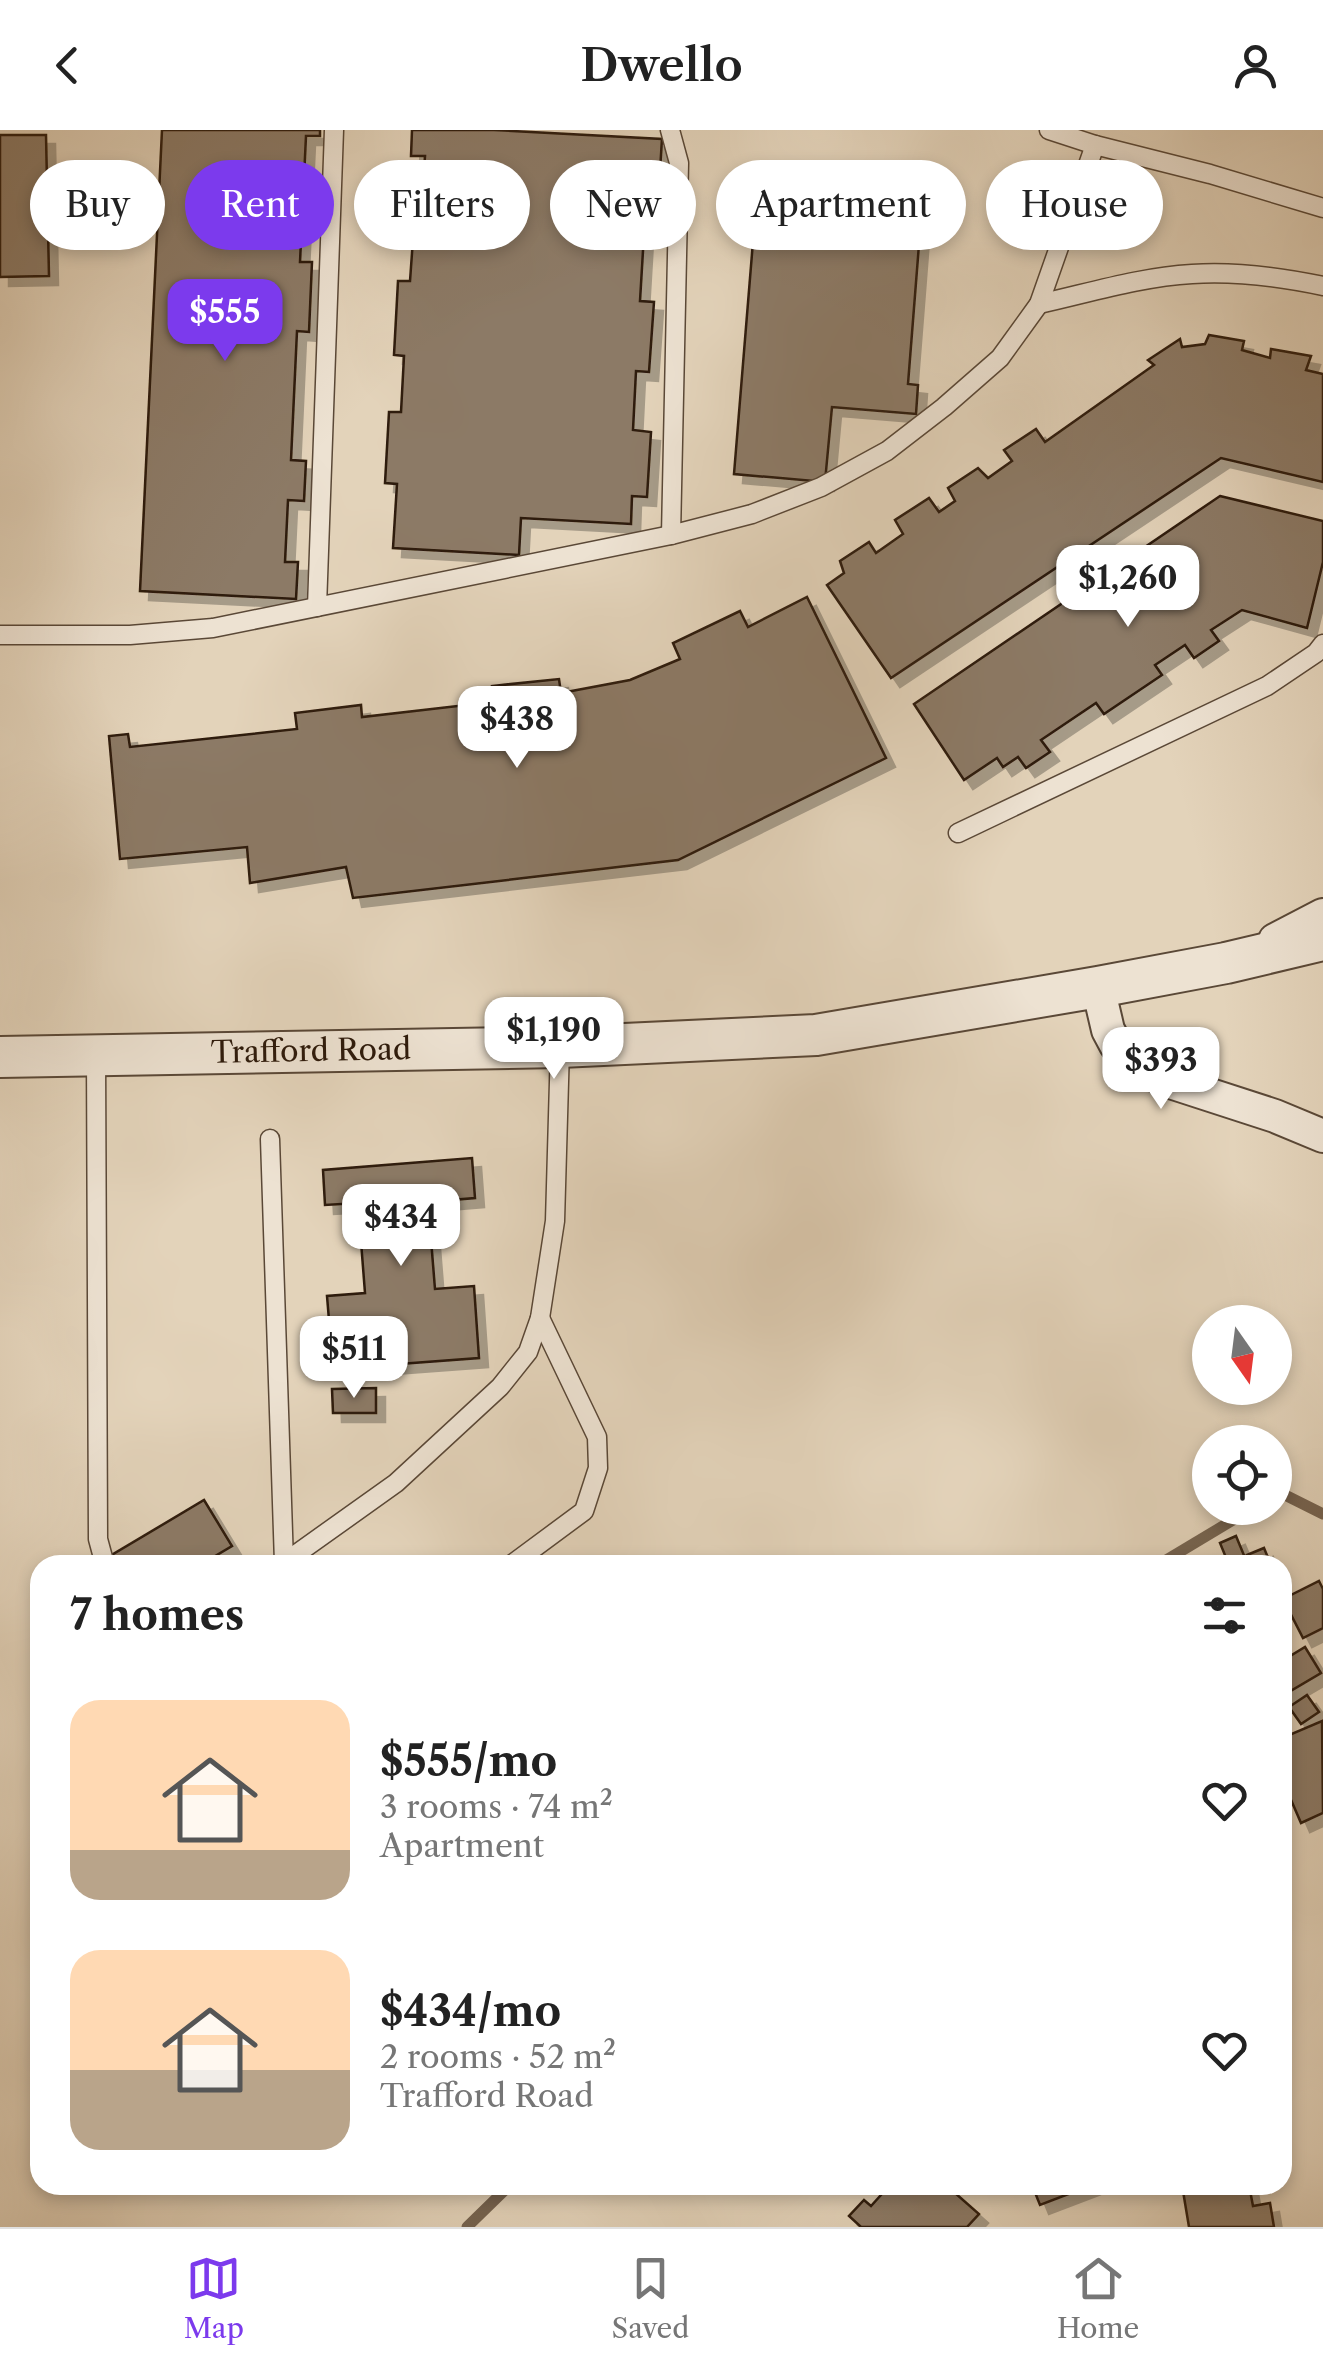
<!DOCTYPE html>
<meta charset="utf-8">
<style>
:root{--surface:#fff;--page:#f6f6f6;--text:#222;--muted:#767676;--line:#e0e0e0;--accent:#7c3aed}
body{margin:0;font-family:"Libre Caslon Text",serif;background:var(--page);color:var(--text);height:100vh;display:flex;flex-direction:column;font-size:38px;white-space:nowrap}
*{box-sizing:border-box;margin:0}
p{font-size:32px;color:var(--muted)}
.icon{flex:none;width:55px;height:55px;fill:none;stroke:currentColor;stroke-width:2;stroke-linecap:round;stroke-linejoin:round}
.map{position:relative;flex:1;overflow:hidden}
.sheet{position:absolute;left:30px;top:1425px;width:1262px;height:640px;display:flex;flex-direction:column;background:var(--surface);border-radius:30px;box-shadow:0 5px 15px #0003}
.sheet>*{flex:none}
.hud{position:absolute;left:30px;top:30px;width:1265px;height:90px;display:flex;gap:20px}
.needle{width:65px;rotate:166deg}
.controls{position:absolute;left:1192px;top:1175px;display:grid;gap:20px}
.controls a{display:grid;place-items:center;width:100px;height:100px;border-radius:50%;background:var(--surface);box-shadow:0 5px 15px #0003;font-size:50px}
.price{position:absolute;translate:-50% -85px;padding:0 22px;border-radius:20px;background:#fff;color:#222;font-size:32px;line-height:65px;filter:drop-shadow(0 2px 5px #0008)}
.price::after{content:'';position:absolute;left:50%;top:60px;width:30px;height:22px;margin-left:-15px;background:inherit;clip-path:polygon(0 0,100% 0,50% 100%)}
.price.on{background:var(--accent);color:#fff}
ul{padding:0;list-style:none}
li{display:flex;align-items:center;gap:30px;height:250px;padding:0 40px}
li span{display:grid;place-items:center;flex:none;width:280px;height:200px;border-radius:30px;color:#555}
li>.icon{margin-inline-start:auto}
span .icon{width:120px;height:120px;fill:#fffc;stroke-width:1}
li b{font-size:42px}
h2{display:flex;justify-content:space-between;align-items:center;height:120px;padding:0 40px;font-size:42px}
.chip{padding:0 35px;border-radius:45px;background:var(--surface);box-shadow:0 5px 15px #0003;font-size:35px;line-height:90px}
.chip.on{background:var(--accent);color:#fff}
header{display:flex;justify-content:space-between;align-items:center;height:130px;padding:0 40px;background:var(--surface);font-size:45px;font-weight:600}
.tabs{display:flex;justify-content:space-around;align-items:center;height:140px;border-top:2px solid var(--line);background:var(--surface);font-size:28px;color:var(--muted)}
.tabs a{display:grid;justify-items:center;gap:5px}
.tabs .on{color:var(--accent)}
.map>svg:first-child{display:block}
</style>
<header><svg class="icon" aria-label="back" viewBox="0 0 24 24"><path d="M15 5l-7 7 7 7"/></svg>Dwello<svg class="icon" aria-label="person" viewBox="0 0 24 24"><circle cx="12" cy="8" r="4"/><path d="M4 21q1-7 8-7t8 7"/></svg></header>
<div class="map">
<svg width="1323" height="2097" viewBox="0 0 1323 2097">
<defs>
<filter id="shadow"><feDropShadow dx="9" dy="9" stdDeviation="0" flood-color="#0004"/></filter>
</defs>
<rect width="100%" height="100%" fill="#e3d3ba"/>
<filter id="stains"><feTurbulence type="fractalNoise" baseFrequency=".002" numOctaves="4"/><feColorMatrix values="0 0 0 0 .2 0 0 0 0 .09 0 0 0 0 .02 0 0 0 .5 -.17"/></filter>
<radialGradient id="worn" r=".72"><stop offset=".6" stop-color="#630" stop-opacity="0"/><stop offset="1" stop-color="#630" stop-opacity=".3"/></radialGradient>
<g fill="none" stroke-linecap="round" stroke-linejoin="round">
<g stroke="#756350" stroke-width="11">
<polyline points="1275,1364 1279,1362 1323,1384"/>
<polyline points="1158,1435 1253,1378"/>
<polyline points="467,2097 510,2055"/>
</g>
</g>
<g fill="#8c7a66" stroke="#2d1a0b" stroke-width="2.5" filter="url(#shadow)">
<polygon points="162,0 320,0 320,6 306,6 300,132 312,132 309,202 297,201 291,330 306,331 304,371 288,370 285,432 298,432 296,469 140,461"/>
<polygon points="412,0 494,0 662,9 656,104 644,104 640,171 654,172 649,242 636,241 633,300 651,302 647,367 632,366 631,394 521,388 519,425 393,418 397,354 385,353 389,282 401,282 404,226 394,225 398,151 410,151 414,95 402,94 404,56 423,57 425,26 411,26"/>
<polygon points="0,5 46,5 49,146 0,147"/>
<polygon points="759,38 924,51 908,254 918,255 916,284 832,277 825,352 734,344"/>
<polygon points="1209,205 1244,211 1242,220 1270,228 1271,219 1311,226 1306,240 1323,244 1323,352 1221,328 891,548 827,455 844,443 840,431 869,412 876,423 903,404 895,390 929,368 939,382 955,371 948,358 978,338 988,348 1012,331 1004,320 1036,299 1045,312 1154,235 1148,230 1180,209 1182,217 1205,214"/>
<polygon points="1220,366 1323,391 1323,432 1307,498 1242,480 1211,500 1219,511 1194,528 1185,515 1155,535 1162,545 1104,584 1096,573 1041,610 1050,622 1026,638 1018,627 1003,637 997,628 964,650 914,574"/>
<polygon points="807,467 886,628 678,730 353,768 346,737 250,753 247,717 120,729 109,606 128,604 130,617 297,599 295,583 361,575 362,587 493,572 492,556 559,549 561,563 630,550 680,529 673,513 740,481 748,497"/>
<polygon points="472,1028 475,1068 428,1072 435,1159 474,1156 479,1228 333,1239 327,1166 365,1163 358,1073 325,1075 323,1040"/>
<polygon points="376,1258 376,1283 333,1283 332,1259"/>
<polygon points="204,1370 232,1416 200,1435 116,1435 110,1426"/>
<polygon points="1236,1406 1248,1435 1229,1435 1220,1413"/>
<polygon points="1264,1418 1271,1435 1252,1435 1247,1425"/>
<polygon points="1319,1451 1323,1459 1323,1498 1303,1508 1283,1469"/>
<polygon points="1305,1517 1321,1543 1282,1566 1282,1531"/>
<polygon points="1307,1565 1319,1582 1301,1594 1289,1577"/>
<polygon points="1322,1591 1323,1683 1301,1693 1282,1649 1282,1608"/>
<polygon points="890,2055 946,2055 979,2084 967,2097 861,2097 849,2086 864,2070 871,2076"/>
<polygon points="1032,2055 1092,2055 1040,2075"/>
<polygon points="1182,2055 1249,2055 1253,2076 1270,2073 1274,2097 1189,2097"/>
</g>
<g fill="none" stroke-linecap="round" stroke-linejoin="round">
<defs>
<g id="service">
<polyline points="670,0 679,33 671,405"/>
<polyline points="1049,0 1095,15 1210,44 1323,78"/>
<path d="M 1039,174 C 1089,163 1140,147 1192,144 C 1236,141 1280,147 1323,156"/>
<polyline points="317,477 334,0"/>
<polyline points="0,505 130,505 213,498 671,405 752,384 821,357 887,321 944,277 1000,228 1039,174 1095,15"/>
<polyline points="958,703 1267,556 1316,523 1323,514"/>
<polyline points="96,925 98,1409 105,1435"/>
<polyline points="270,1009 284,1433"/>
<polyline points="281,1435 396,1353 500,1257 528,1222 540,1188 555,1091 560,917"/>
<polyline points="511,1435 584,1381 598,1338 597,1307 540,1188"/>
</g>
<g id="minor">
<polyline points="1275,810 1323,785"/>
<polyline points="1098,857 1108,900 1116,915 1161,949 1275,986 1323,1006"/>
</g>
<polyline id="tertiary" points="0,927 560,917 816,905 1098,857 1226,833 1323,810"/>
</defs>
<use href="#service" stroke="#5a4837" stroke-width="21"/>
<use href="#minor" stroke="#5a4837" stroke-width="36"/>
<use href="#tertiary" stroke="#5a4837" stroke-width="44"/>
<use href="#service" stroke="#ede2d2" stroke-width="18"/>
<use href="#minor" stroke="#ede2d2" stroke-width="32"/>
<use href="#tertiary" stroke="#ede2d2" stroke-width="40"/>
</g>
<g text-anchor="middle" stroke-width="8" stroke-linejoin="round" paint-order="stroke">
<g font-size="30" fill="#2d1a0b" stroke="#ede2d2">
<text transform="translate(311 921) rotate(-1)" y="10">Trafford Road</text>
</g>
</g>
<rect width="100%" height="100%" filter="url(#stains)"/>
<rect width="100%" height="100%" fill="url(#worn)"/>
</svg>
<div class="controls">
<a><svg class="needle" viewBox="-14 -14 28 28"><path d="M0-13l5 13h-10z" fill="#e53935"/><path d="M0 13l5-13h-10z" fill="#767676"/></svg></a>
<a><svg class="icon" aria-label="locate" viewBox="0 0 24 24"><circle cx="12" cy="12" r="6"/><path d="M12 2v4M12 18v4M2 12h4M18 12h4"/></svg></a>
</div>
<b class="price on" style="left:225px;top:234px">$555</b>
<b class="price" style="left:1128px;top:500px">$1,260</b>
<b class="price" style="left:517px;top:641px">$438</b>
<b class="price" style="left:554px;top:952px">$1,190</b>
<b class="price" style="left:1161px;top:982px">$393</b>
<b class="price" style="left:401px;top:1139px">$434</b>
<b class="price" style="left:354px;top:1271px">$511</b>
<div class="hud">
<a class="chip">Buy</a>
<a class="chip on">Rent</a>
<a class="chip">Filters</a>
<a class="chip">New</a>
<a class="chip">Apartment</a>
<a class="chip">House</a>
</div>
<section class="sheet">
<h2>7 homes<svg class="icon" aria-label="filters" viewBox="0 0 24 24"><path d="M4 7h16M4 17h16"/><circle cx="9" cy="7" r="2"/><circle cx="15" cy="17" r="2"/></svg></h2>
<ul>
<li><span style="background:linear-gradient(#ffd9b3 75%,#b9a48a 0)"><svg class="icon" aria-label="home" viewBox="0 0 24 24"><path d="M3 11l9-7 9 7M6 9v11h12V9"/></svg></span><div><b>$555/mo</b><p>3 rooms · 74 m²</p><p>Apartment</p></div><svg class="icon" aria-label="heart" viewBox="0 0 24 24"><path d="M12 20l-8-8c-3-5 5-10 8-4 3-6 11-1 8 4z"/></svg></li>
<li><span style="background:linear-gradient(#ffd9b3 60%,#b9a48a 0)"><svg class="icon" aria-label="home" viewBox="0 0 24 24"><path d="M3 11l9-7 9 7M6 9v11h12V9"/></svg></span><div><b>$434/mo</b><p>2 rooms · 52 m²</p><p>Trafford Road</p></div><svg class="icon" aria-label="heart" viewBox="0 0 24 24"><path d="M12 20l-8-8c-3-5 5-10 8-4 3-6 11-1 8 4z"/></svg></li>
</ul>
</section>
</div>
<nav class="tabs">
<a class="on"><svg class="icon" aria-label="map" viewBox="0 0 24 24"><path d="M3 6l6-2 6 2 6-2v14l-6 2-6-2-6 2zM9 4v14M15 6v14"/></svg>Map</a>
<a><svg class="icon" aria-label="saved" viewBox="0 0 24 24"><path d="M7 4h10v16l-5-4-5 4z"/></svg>Saved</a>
<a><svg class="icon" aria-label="home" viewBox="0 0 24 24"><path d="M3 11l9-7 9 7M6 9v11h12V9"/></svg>Home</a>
</nav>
